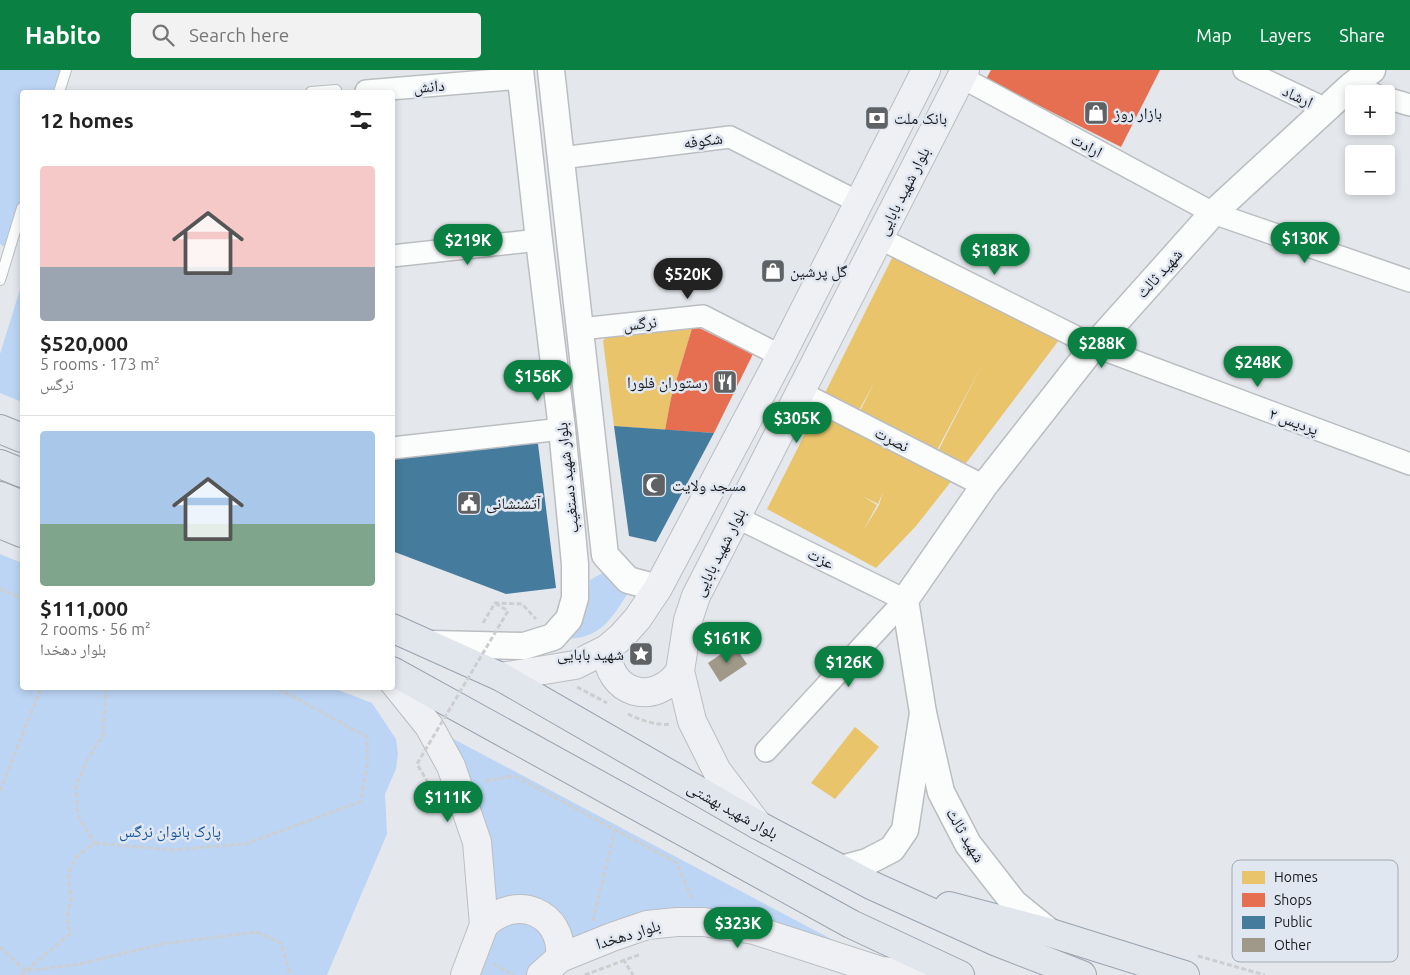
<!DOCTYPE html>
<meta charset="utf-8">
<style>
:root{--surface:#fff;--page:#f2f2f2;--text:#222;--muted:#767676;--line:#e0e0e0;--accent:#0b8043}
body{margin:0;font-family:Ubuntu,"Noto Naskh Arabic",sans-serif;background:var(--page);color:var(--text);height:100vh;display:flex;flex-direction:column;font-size:19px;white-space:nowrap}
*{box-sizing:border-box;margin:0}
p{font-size:16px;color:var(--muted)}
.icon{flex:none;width:28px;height:28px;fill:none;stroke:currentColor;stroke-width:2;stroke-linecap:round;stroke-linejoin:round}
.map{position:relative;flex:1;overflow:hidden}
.sheet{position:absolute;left:20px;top:20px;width:375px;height:600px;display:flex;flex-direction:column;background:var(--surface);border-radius:5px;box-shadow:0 2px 8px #0003}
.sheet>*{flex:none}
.tools{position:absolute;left:1345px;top:15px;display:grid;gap:10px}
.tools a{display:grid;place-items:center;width:50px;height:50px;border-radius:5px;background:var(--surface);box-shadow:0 2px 8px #0003;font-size:25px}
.price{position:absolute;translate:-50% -42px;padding:0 11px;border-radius:18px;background:var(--accent);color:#fff;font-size:16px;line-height:32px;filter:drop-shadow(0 1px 2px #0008)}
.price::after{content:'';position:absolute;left:50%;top:30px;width:15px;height:11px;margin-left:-8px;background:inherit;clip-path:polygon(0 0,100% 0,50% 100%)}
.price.selected{background:#222;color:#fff}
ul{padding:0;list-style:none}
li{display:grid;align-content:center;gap:10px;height:265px;padding:0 20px}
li+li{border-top:1px solid var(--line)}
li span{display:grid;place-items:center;height:155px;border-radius:5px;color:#555}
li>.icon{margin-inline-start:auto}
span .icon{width:90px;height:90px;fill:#fffc;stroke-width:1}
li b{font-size:21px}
h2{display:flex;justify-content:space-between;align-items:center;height:60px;padding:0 20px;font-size:21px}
header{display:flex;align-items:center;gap:30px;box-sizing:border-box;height:70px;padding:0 25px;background:var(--accent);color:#fff}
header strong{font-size:24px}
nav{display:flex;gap:28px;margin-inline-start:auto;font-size:18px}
.search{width:350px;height:45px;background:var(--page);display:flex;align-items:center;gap:12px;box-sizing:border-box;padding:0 18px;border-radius:5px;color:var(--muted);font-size:19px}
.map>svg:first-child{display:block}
</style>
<header>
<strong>Habito</strong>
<div class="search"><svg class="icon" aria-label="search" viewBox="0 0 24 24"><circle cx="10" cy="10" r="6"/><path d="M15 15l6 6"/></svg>Search here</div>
<nav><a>Map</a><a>Layers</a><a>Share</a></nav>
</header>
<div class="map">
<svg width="1410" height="905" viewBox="0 0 1410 905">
<rect width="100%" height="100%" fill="#e4e8ec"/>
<g fill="#bcd5f5">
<polygon points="0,0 63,0 56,22 22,22 22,127 6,178 0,174"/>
<polygon points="22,213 22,332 0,323 0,284"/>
<polygon points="0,484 22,493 22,618 333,618 372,633 396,669 398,684 396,699 385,724 387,764 327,905 0,905"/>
<path d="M 604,502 L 630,520 C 612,547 603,568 566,569 C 585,547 588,540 590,510 Z"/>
<polygon points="429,656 833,870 881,901 677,852 541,905 465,905 476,876 477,772"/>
</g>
<g fill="#e9c46a" fill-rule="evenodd">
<polygon points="893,186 1059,270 963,397 937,383 983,293 936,382 859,343 874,313 858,342 824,325"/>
<polygon points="693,255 671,328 665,360 614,356 603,271 609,263"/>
<path d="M 817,340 L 953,409 L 916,456 L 876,498 L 767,439 ZM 883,422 L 879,435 L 863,461 L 877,435 L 862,426 L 878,434 Z"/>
<polygon points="855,657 879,677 835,729 811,713"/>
</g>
<g fill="#e76f51">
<polygon points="991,0 1160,0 1121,77 986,9"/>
<polygon points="693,255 753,284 714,363 665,360 671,328"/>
</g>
<g fill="#457b9d">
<polygon points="614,356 714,363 656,472 629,466"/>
<polygon points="526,369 538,374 556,518 506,524 392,481 392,385"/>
</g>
<polygon fill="#a09889" points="734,575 747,594 720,612 708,593"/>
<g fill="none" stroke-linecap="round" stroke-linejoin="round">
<defs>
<g id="service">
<polyline points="59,22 66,0"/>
<polyline points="311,22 336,20"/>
<polyline points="0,210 22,138"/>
</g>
<g id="minor">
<polyline points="1244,0 1326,39"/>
<polyline points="961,7 1213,143 1410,211"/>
<polyline points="1351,16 1374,24"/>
<polyline points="366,21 521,8"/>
<polyline points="1386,28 1410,35"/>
<polyline points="561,88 730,67 860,133"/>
<polyline points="879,168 1094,276 1410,394"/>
<polyline points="392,186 539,170"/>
<polyline points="580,259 703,246 781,286"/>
<polyline points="800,322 984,416"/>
<polyline points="392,378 562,359"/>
<polyline points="736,447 905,530 766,681"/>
</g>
<g id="tertiary">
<polyline points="551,0 605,485 628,510 658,518"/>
<polyline points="431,574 524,576 553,567 569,549 575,528 575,494 562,359 539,170 520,0"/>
<polyline points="923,643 905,530 984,416 1094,276 1213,143 1351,16 1372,0"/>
<polyline points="841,799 867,792 892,779 905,760 923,643 941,722 968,774 1014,833 1051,863"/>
</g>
<g id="secondary">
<path d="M 607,579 C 607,624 655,638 680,601"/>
<polyline points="501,607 575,595 607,579 622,566 638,548 658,518 781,286 926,0"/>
<polyline points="392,610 429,656 451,696 477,772 484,855 465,905"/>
<polyline points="758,755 717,701 692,651 680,601 688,550 696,526 965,0"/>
<path d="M 484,855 C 516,823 564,842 560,888"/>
<polyline points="541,905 560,888 612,867 647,855 677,852 704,852 754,860 881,901 927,905"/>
</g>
<g id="primary">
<polyline points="0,359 22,368"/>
<polyline points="0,394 22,403"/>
<polyline points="0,426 22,435"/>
<polyline points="0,454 22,463"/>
<polyline points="392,558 501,607 758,755 871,815 997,872 1082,905"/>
<polyline points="392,601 851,854 960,905"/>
<polyline points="949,836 1051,863 1185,905"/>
</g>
</defs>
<use href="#service" stroke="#bbbec1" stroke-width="12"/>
<use href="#minor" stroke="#bbbec1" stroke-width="24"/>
<use href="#tertiary" stroke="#bbbec1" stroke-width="29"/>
<use href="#secondary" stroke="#bbbec1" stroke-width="30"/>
<use href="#primary" stroke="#99a2ae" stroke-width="30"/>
<g stroke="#cdced0" stroke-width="3" stroke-dasharray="5 2.5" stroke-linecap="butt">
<polyline points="0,519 22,528"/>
<polyline points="483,553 495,533 522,534 536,549"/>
<polyline points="577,617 607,633"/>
<path d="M 628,644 C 639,650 658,656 670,654"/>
<polyline points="485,711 515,706 677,793 692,829"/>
<polyline points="0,721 41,618"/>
<polyline points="95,773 172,780 245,774 360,732 367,699 367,667 283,621 274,618"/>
<polyline points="593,851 615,759"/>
<polyline points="0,877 26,901 80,894 161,874 257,862 281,873 290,905"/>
<polyline points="1198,886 1265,905"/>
<polyline points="623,889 633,905"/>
<polyline points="493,894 514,905"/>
<path d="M 21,905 L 71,863 C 64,850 69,842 71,829 C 72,824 69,818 69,813 C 67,793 80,783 95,773 L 80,750 L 77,738 L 76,716 L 88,688 L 103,666 L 106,618"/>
<polyline points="585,905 641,884"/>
</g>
<use href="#service" stroke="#fbfcfc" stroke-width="10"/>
<use href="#minor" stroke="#fbfcfc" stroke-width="21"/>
<use href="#tertiary" stroke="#fbfcfc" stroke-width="26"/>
<use href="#secondary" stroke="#eef0f4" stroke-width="28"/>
<use href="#primary" stroke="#e1e5ec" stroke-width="28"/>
<polyline stroke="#cdced0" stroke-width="3" stroke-dasharray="5 2.5" stroke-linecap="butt" points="436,726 417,694 508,541 495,533"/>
</g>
<defs>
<symbol id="shop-square" viewBox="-11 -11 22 22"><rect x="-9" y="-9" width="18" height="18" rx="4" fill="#5f6265" stroke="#e1e7f0"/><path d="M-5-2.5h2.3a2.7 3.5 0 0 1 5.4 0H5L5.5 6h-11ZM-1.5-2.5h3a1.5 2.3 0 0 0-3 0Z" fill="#fff"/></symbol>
<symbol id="bank-square" viewBox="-11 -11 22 22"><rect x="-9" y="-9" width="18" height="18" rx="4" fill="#5f6265" stroke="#e1e7f0"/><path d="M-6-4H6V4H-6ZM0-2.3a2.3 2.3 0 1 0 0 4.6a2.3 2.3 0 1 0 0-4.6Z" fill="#fff"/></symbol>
<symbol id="restaurant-square" viewBox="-11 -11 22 22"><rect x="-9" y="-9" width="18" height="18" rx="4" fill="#5f6265" stroke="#e1e7f0"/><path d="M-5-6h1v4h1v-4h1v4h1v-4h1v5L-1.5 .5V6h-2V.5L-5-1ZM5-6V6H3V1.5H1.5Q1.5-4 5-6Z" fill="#fff"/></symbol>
<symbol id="mosque-square" viewBox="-11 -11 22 22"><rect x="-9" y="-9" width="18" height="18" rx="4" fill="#5f6265" stroke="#e1e7f0"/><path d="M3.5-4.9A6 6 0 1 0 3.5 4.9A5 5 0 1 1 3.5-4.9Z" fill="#fff"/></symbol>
<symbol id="civic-square" viewBox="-11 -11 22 22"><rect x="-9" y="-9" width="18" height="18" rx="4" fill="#5f6265" stroke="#e1e7f0"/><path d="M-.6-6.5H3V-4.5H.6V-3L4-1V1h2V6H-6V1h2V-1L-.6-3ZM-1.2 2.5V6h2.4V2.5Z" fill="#fff"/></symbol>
<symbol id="sight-square" viewBox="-11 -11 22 22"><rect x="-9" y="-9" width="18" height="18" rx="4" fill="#5f6265" stroke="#e1e7f0"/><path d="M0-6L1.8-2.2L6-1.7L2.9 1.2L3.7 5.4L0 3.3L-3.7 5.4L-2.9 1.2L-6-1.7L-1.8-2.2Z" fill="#fff"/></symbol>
</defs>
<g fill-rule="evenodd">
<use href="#shop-square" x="1082" y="29" width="28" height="28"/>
<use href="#bank-square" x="863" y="34" width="28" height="28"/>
<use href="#shop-square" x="759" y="187" width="28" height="28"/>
<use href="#restaurant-square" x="711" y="298" width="28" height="28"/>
<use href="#mosque-square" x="640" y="401" width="28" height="28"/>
<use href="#civic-square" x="455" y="419" width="28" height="28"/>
<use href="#sight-square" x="627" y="570" width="28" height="28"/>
</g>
<g text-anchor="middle" stroke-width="5" stroke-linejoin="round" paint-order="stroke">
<g font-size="16" fill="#171a1d" stroke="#e1e7f0">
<text transform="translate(429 16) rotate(-5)" y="6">دانش</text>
<text transform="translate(1298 26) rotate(25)" y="6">ارشاد</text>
<text transform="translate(703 70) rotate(-7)" y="6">شکوفه</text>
<text transform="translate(1087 75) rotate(28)" y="6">ارادت</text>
<text transform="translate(903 121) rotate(-63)" y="6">بلوار شهید بابایی</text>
<text transform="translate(1159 203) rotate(-48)" y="6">شهید ثالث</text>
<text transform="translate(640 253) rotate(-6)" y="6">نرگس</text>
<text transform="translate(1294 351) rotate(20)" y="6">پردیس ۲</text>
<text transform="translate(892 369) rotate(27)" y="6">نصرت</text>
<text transform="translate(567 408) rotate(-96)" y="6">بلوار شهید دستغیب</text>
<text transform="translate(719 482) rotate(-63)" y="6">بلوار شهید بابایی</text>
<text transform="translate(821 488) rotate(26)" y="6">عزت</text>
<text transform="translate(733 740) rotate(29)" y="6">بلوار شهید بهشتی</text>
<text transform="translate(966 765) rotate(59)" y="6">شهید ثالث</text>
<text transform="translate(628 864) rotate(-17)" y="6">بلوار دهخدا</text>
</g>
<g font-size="16" fill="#171a1d" stroke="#e1e7f0" text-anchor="start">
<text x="1114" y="49">بازار روز</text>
<text x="894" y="54">بانک ملت</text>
<text x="790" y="207">گل پرشین</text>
<text x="708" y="318" text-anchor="end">رستوران فلورا</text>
<text x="672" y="421">مسجد ولایت</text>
<text x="486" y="439">آتشنشانی</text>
<text x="624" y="590" text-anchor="end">شهید بابایی</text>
</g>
<g font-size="16" fill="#1255a3" stroke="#e1e7f0">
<text x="170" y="767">پارک بانوان نرگس</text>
</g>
</g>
<rect x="1232" y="790" width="166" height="102" rx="8" fill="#e1e7f0" stroke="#a4aab1" stroke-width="1"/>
<rect x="1242" y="801" width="23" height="13" fill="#e9c46a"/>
<rect x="1242" y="823" width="23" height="14" fill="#e76f51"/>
<rect x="1242" y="846" width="23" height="13" fill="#457b9d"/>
<rect x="1242" y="868" width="23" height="14" fill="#a09889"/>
<g font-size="14" fill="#171a1d">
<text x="1274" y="812">Homes</text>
<text x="1274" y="835">Shops</text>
<text x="1274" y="857">Public</text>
<text x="1274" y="880">Other</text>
</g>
</svg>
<div class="tools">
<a>+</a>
<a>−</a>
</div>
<b class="price" style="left:1305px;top:194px">$130K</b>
<b class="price" style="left:468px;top:196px">$219K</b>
<b class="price" style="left:995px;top:206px">$183K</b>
<b class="price selected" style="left:688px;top:230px">$520K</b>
<b class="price" style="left:1102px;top:299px">$288K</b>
<b class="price" style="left:1258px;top:318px">$248K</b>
<b class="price" style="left:538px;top:332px">$156K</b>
<b class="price" style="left:797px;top:374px">$305K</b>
<b class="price" style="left:727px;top:594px">$161K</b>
<b class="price" style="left:849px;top:618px">$126K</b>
<b class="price" style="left:448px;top:753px">$111K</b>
<b class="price" style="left:738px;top:879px">$323K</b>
<section class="sheet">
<h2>12 homes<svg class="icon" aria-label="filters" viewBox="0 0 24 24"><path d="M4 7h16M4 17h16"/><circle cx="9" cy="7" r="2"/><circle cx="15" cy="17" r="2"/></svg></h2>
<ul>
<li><span style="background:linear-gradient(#f6c9c9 65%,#9aa5b1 0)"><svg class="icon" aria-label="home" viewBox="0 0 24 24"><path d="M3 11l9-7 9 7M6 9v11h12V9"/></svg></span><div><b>$520,000</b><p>5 rooms · 173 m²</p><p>نرگس</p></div></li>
<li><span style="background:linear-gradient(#a9c7e8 60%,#7fa58c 0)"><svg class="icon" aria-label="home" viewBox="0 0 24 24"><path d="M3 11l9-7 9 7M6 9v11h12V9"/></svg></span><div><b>$111,000</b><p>2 rooms · 56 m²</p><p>بلوار دهخدا</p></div></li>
</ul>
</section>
</div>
